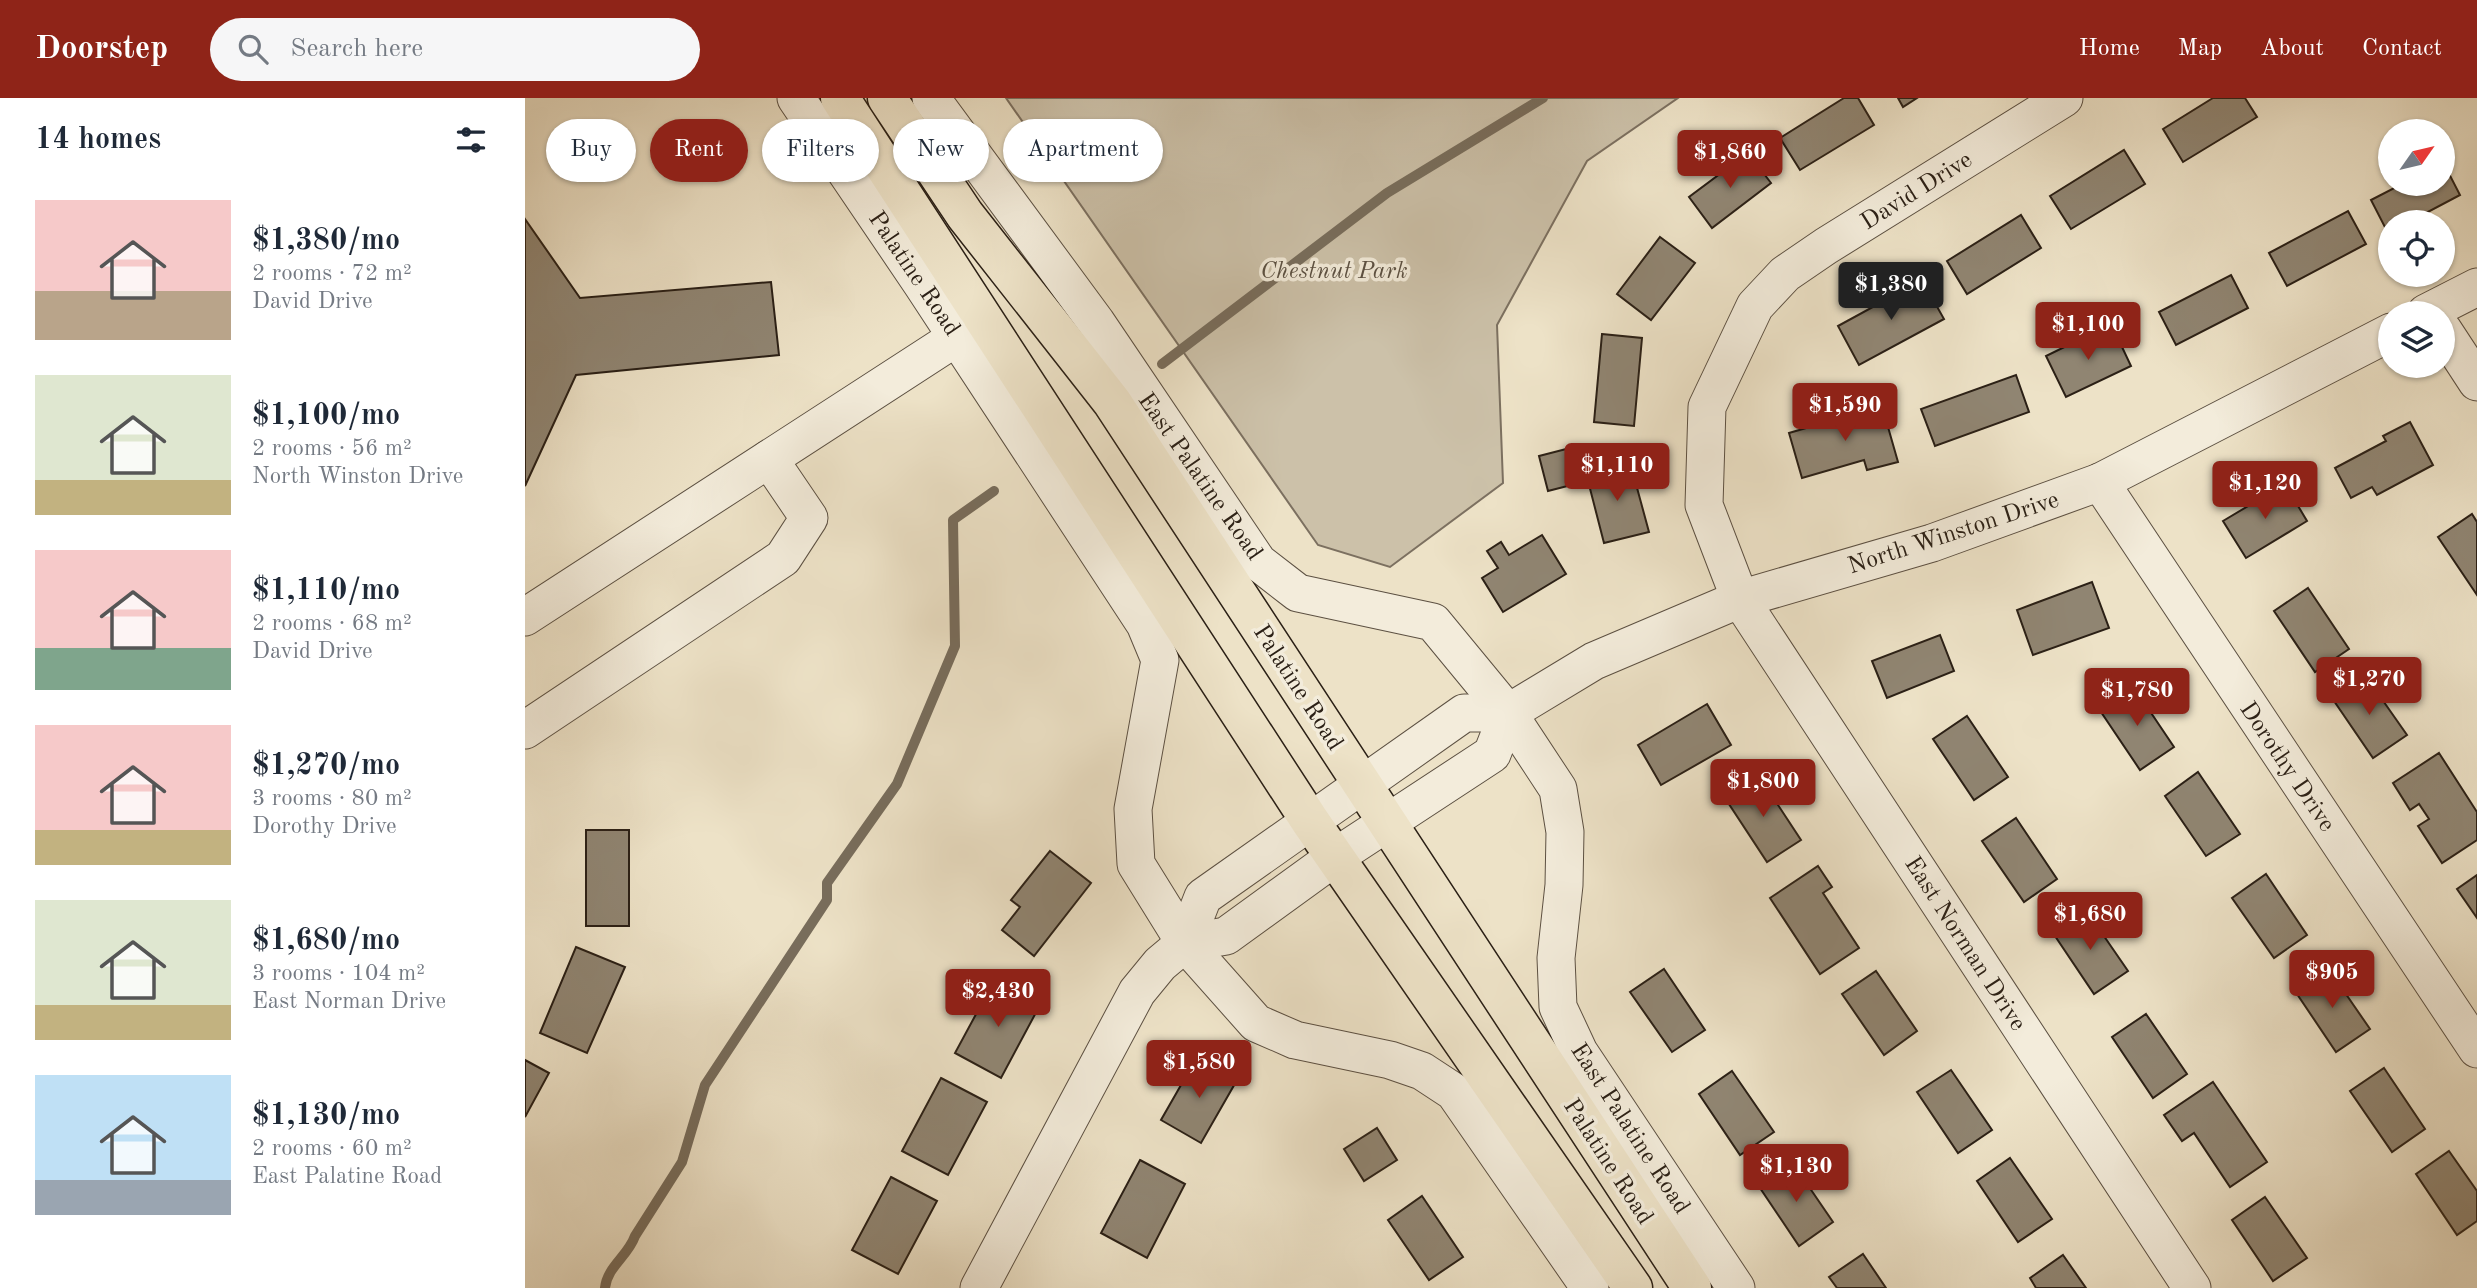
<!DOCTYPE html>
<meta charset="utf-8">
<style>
:root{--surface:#fff;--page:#f6f6f7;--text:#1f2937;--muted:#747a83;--accent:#8f2418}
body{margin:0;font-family:"Old Standard TT",serif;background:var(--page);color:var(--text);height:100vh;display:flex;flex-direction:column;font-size:26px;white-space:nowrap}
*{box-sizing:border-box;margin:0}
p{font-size:23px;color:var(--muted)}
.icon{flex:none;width:38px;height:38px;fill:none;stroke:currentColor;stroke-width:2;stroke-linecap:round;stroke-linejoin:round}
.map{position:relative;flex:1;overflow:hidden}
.panel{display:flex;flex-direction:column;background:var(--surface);width:525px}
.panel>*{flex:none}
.banner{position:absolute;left:21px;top:21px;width:665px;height:63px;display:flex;gap:14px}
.needle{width:46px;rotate:56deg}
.tools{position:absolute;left:1853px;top:21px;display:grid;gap:14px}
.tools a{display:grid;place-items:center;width:77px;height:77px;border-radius:50%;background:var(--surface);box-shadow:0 2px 5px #0004;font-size:35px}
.price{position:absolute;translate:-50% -60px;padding:0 16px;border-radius:7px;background:var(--accent);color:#fff;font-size:23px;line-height:46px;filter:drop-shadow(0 2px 4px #0008)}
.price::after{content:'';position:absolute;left:50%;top:42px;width:21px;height:16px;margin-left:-10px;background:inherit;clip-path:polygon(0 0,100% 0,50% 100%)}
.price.active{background:#222;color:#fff}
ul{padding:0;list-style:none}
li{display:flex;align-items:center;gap:21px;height:175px;padding:0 35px}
li span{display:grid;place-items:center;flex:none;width:196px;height:140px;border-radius:0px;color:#555}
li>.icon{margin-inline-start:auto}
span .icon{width:84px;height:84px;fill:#fffc;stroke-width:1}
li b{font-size:30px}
h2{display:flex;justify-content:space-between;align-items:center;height:84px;padding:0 35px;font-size:30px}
.pill{padding:0 24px;border-radius:32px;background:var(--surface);box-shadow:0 2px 5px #0004;font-size:24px;line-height:63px}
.pill.active{background:var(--accent);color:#fff}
header{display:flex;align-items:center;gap:42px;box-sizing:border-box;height:98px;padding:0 35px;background:var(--accent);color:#fff}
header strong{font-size:33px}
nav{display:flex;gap:38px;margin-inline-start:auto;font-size:24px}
.search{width:490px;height:63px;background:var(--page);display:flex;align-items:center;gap:18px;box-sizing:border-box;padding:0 24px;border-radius:38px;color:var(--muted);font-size:26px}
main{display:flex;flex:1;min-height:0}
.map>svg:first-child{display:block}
</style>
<header>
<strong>Doorstep</strong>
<div class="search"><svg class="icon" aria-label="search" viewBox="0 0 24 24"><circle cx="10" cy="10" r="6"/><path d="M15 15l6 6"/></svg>Search here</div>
<nav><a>Home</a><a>Map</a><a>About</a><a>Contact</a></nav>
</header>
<main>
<section class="panel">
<h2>14 homes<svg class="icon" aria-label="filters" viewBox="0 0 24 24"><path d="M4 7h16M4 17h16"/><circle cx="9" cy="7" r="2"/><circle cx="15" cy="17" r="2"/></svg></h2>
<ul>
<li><span style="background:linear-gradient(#f6c9c9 65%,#b9a48a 0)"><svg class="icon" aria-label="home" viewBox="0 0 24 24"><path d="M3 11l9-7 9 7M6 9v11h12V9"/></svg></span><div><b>$1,380/mo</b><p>2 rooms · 72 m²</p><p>David Drive</p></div></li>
<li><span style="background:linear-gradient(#dfe7d0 75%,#c2b280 0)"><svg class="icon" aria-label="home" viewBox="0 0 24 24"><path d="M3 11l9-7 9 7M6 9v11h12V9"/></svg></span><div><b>$1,100/mo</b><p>2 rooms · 56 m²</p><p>North Winston Drive</p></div></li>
<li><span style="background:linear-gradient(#f6c9c9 70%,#7fa58c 0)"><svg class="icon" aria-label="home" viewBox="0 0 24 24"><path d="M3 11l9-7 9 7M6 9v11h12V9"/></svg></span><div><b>$1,110/mo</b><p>2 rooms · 68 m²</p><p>David Drive</p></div></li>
<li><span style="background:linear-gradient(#f6c9c9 75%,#c2b280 0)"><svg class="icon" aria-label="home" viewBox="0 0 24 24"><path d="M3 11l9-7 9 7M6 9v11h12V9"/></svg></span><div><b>$1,270/mo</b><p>3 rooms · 80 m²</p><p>Dorothy Drive</p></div></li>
<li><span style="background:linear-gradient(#dfe7d0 75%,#c2b280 0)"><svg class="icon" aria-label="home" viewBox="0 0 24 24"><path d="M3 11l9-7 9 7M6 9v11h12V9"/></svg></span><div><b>$1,680/mo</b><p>3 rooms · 104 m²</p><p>East Norman Drive</p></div></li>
<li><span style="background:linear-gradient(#bfe0f5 75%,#9aa5b1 0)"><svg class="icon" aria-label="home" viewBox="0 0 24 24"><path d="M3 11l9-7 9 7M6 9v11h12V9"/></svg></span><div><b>$1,130/mo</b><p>2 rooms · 60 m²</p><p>East Palatine Road</p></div></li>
</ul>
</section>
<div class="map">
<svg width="1952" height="1190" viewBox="0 0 1952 1190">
<rect width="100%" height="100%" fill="#ede2c7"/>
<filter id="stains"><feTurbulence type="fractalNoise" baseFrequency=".00286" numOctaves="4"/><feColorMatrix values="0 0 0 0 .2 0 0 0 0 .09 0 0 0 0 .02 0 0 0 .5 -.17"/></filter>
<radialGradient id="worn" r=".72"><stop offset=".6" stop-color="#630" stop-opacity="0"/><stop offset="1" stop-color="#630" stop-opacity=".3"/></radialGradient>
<polygon fill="#ccc1a9" stroke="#7c7060" stroke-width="2" points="481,0 1153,0 1062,63 972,227 978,385 865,469 793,447"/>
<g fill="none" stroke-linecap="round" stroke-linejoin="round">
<g stroke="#786d5c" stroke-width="10">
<polyline points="637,266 862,95 1018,0"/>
<path d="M 80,1190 C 82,1169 103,1158 110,1138 L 157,1064 L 180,987 L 302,802 L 302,785 L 372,686 L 430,548 L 428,422 L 469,393"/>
</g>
</g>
<g fill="#908572" stroke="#2b2016" stroke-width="2">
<polygon points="1319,0 1333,0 1349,27 1275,72 1255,40"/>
<polygon points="1373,0 1392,0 1378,9"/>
<polygon points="1688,0 1720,0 1732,19 1658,64 1638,31"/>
<polygon points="1599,52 1620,86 1546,131 1525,98"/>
<polygon points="1223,55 1246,85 1187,130 1164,99"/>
<polygon points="1918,64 1935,97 1884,124 1866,124 1863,135 1846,102 1877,86 1918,86"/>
<polygon points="1823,113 1841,146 1762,188 1744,155"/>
<polygon points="1496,117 1516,150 1442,196 1422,163"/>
<polygon points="0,121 55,200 246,184 254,257 51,277 0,388"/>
<polygon points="1135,139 1170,165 1126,222 1092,196"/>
<polygon points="1706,177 1723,210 1651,247 1634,214"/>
<polygon points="1397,182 1419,221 1334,267 1313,228"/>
<polygon points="1589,232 1606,268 1541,299 1521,258 1572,233 1575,239"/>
<polygon points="1077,236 1117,240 1109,328 1069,324"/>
<polygon points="1491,277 1504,314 1410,348 1396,311"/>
<polygon points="1357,308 1373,364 1342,372 1339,362 1277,380 1264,335"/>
<polygon points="1885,324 1908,367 1852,397 1847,389 1826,400 1810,370 1861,343 1858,338"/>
<polygon points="1049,349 1058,384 1023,393 1014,358"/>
<polygon points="1105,364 1124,434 1079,445 1061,375"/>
<polygon points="1760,386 1782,423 1721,460 1698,423"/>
<polygon points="1947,416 1952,424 1952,497 1913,439"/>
<polygon points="1017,437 1041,476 978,514 957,480 973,470 962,453 976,444 984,457"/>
<polygon points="1567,484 1584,530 1508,557 1492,512"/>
<polygon points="1783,490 1824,551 1790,574 1749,513"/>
<polygon points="1415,537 1429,573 1362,600 1347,563"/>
<polygon points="1840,577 1882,637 1848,660 1807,600"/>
<polygon points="1608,588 1649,649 1615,672 1574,611"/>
<polygon points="1182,606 1206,647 1136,687 1113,647"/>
<polygon points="1442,618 1483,679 1449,702 1408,641"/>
<polygon points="1914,655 1952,714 1952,742 1917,765 1893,728 1904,721 1894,706 1885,712 1868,685"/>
<polygon points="1673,674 1715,736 1681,758 1640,698"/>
<polygon points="1234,678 1276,742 1242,764 1200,700"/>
<polygon points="1491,720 1532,781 1499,804 1457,743"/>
<rect x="61" y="732" width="43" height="96"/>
<polygon points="525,753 566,785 509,858 477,832 495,809 486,802"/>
<polygon points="1293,768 1307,789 1298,795 1334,850 1295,876 1245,800"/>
<polygon points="1741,776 1782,837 1749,860 1707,800"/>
<polygon points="1952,777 1952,820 1932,791"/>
<polygon points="1561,812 1603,873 1569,896 1528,835"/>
<polygon points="51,849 100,869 62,955 15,935"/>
<polygon points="1803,870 1845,931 1811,954 1770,893"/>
<polygon points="1139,871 1180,932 1147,954 1105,894"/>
<polygon points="1351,873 1392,933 1359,957 1317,896"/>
<polygon points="469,883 515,907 476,980 430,955"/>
<polygon points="1621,916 1662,976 1628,1000 1587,939"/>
<polygon points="672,959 712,982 676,1045 636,1022"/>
<polygon points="0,962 24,975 0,1019"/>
<polygon points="1859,970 1900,1031 1867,1054 1825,993"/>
<polygon points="1426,972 1467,1032 1433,1055 1392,994"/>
<polygon points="1207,973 1249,1034 1215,1057 1174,996"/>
<polygon points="416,980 462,1004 423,1077 377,1053"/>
<polygon points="1688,984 1742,1064 1705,1089 1669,1035 1657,1043 1639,1017"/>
<polygon points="852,1030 872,1062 839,1083 819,1051"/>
<polygon points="1924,1053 1952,1093 1952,1123 1932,1137 1891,1076"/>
<polygon points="1485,1060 1527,1121 1493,1144 1452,1083"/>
<polygon points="615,1062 660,1086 622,1160 576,1135"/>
<polygon points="1267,1064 1308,1124 1274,1148 1233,1087"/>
<polygon points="366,1079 412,1103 373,1176 327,1152"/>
<polygon points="897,1098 938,1159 904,1182 863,1122"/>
<polygon points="1740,1099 1782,1160 1748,1183 1707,1122"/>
<polygon points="1338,1156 1361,1190 1312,1190 1304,1179"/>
<polygon points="1538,1157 1561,1190 1511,1190 1505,1180"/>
</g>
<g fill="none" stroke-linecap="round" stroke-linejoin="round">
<defs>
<g id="minor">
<polyline points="271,0 397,186 620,526 635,562 608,711 611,766 660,845 731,925 770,942 865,962 897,973 929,994 1065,1190"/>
<polyline points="406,0 571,224 733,464 773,495 908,524 983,615 1033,691 1040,734 1039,787 1031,860 1033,909 1054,954 1211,1190"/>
<polyline points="1539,0 1301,148 1260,176 1230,208 1182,309 1179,407 1215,501 1667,1190"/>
<polyline points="1901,215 1952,189"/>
<polyline points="1918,232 1952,284"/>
<polyline points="1575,384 1952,951"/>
<polyline points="0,519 432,239"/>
<polyline points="0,632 258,460 284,420 244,361"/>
<polyline points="660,845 701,838 810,759 967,656 983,615"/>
<polyline points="454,1190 612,894 635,866 660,845 678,799 939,615 983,615 1069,563 1215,501 1407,445 1575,384 1866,234"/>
</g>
<g id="major">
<polyline points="315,0 785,723 1108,1190"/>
<polyline points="362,0 440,117 587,304 1167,1190"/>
</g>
</defs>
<use href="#minor" stroke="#5c5042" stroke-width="39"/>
<use href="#major" stroke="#2b2016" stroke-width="41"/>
<use href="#minor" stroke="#f3ecdb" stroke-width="37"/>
<use href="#major" stroke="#ede2c7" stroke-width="38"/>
</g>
<g text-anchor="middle" stroke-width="7" stroke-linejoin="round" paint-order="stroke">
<g font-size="24" fill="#2b2016" stroke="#f3ecdb">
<text transform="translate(1391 92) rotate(-32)" y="8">David Drive</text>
<text transform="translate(390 175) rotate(56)" y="8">Palatine Road</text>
<text transform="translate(676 378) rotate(55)" y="8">East Palatine Road</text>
<text transform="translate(1428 434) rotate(-18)" y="8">North Winston Drive</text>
<text transform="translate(774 589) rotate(57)" y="8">Palatine Road</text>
<text transform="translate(1763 668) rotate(56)" y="8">Dorothy Drive</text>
<text transform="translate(1441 845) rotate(57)" y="8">East Norman Drive</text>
<text transform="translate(1106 1030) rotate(57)" y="8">East Palatine Road</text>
<text transform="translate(1084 1063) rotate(57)" y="8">Palatine Road</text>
</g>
<g font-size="24" font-style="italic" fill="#5b5042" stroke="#f3ecdb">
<text x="809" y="180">Chestnut Park</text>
</g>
</g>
<rect width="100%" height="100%" filter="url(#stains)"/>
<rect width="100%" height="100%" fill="url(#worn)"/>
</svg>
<div class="tools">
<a><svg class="needle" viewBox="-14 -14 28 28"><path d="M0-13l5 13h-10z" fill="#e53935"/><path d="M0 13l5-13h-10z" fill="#747a83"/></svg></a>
<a><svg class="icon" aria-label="locate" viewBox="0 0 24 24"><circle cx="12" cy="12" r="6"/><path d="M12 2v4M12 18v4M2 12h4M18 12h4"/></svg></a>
<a><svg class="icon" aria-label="layers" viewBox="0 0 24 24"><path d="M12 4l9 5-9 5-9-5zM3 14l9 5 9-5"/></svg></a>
</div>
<b class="price" style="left:1205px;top:92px">$1,860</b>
<b class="price active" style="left:1366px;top:224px">$1,380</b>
<b class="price" style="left:1563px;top:264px">$1,100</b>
<b class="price" style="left:1320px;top:345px">$1,590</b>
<b class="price" style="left:1092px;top:405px">$1,110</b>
<b class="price" style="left:1740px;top:423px">$1,120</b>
<b class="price" style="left:1844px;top:619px">$1,270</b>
<b class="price" style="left:1612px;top:630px">$1,780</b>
<b class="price" style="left:1238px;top:721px">$1,800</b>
<b class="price" style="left:1565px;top:854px">$1,680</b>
<b class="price" style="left:1807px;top:912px">$905</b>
<b class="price" style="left:473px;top:931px">$2,430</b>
<b class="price" style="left:674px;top:1002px">$1,580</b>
<b class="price" style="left:1271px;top:1106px">$1,130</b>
<div class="banner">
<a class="pill">Buy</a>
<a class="pill active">Rent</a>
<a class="pill">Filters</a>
<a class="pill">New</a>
<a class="pill">Apartment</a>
</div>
</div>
</main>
